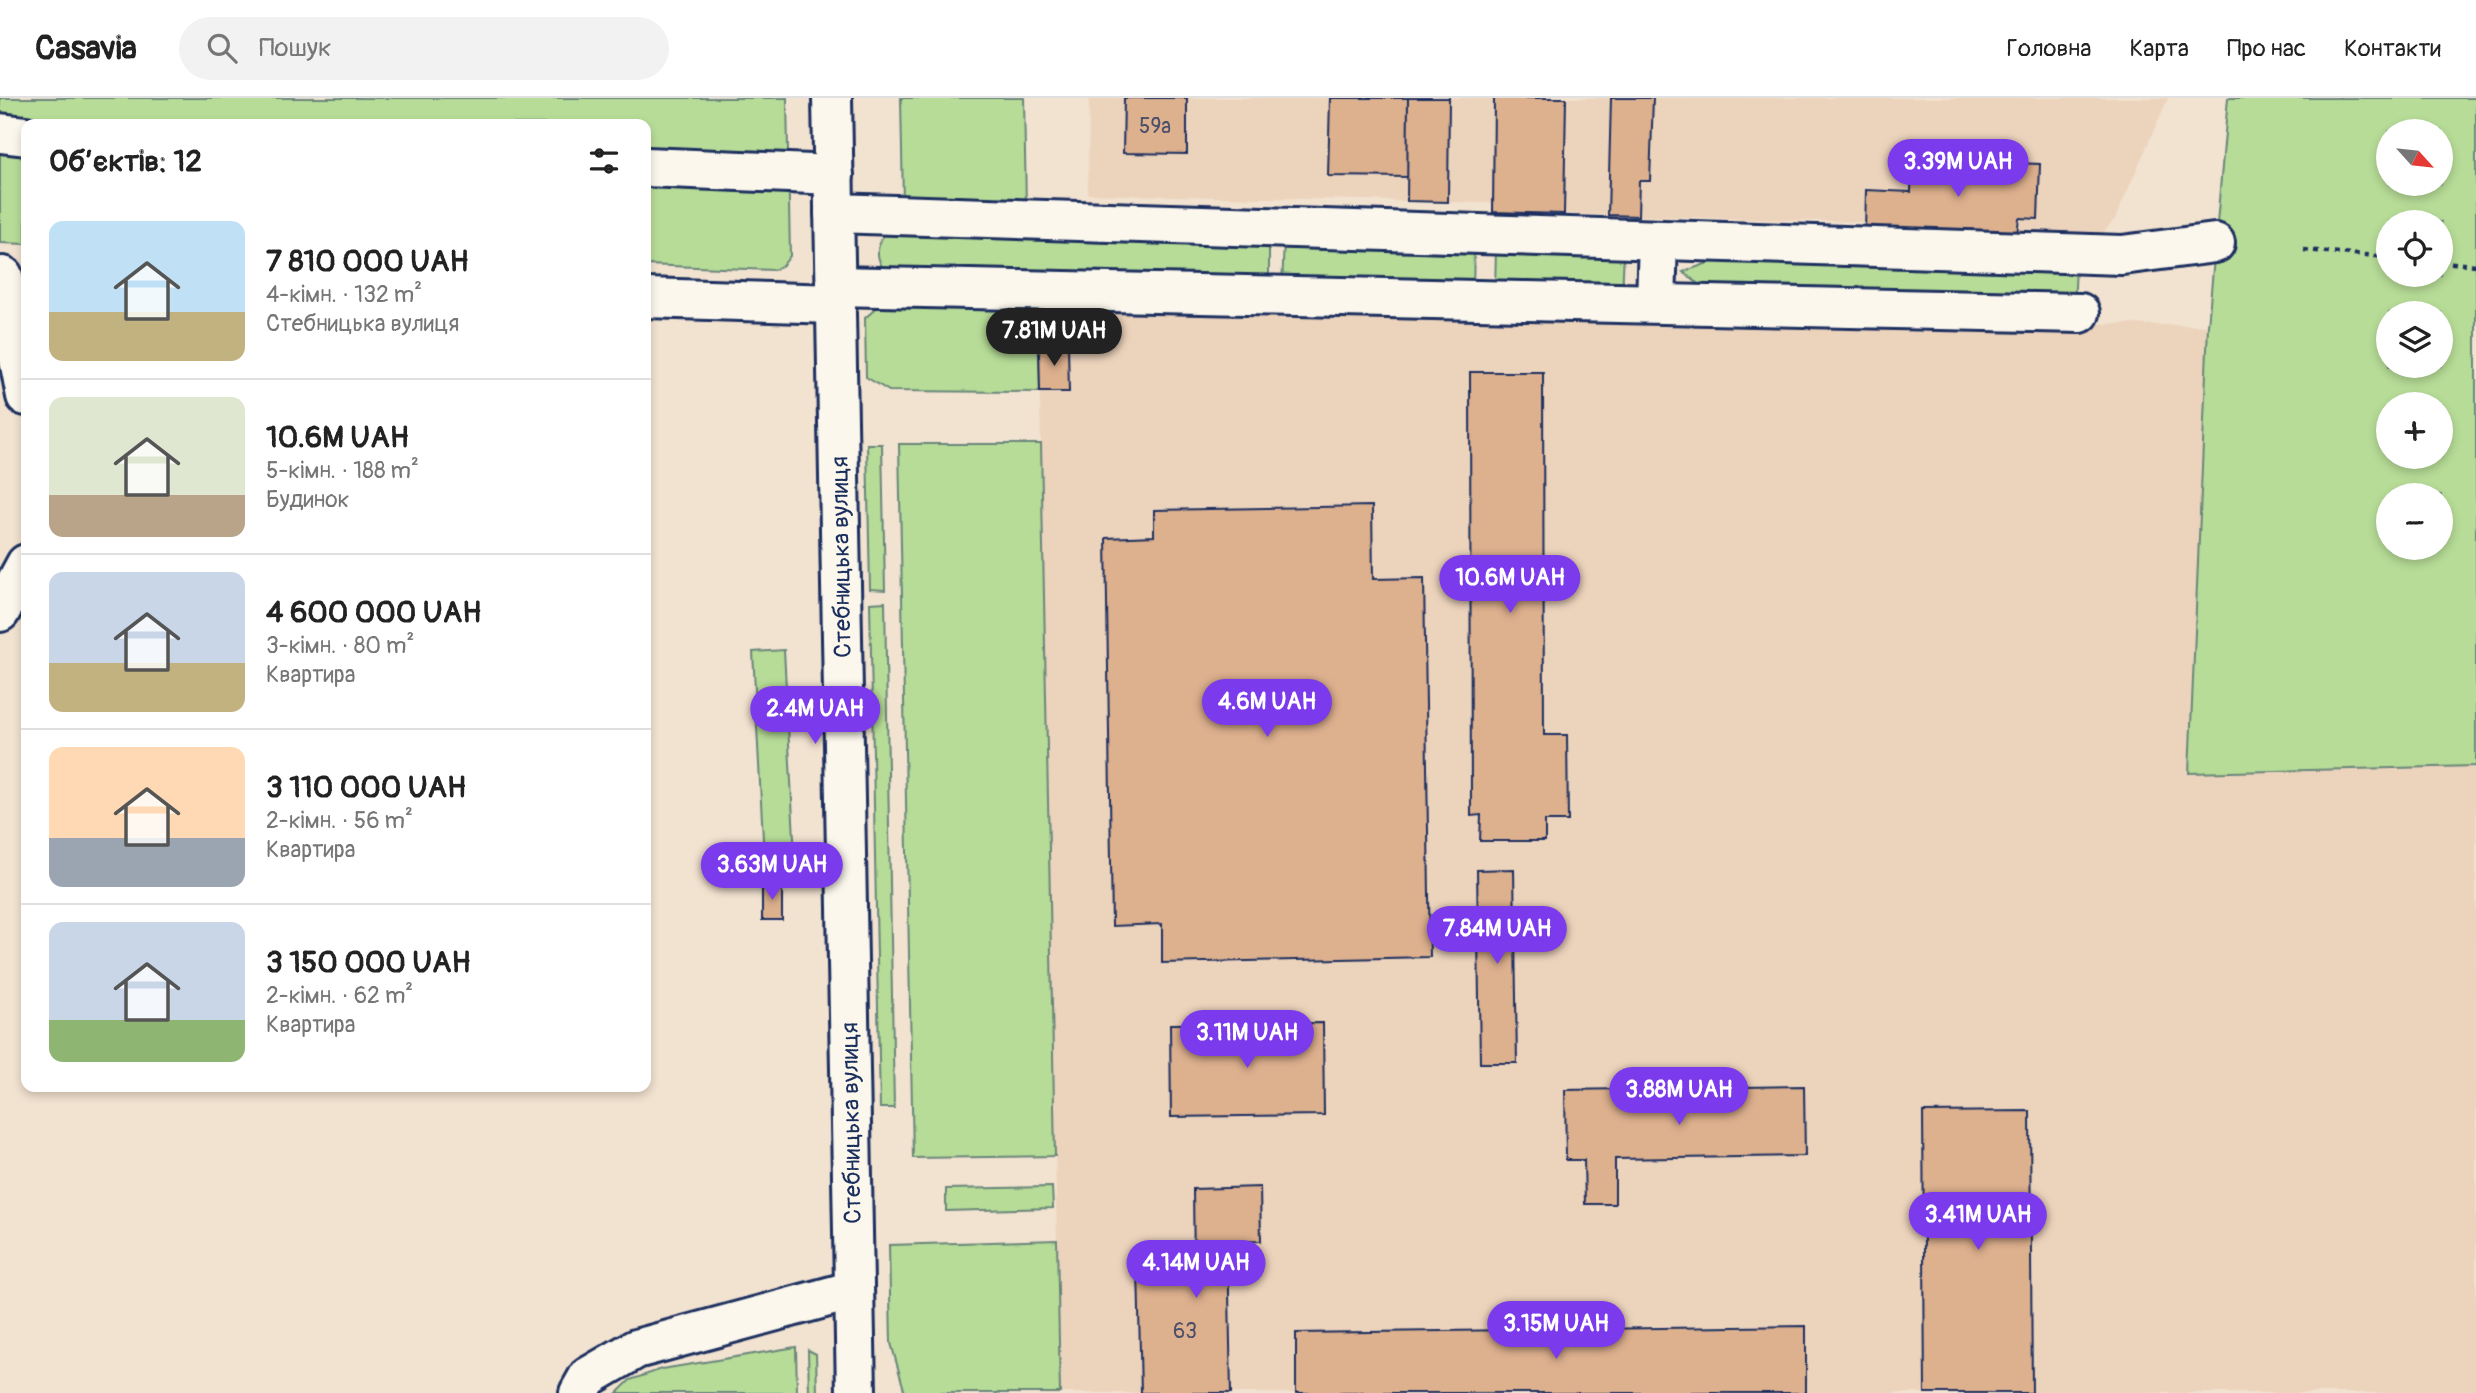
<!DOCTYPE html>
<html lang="uk">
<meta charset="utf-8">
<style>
:root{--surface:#fff;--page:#f2f2f2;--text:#222;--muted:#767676;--line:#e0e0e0;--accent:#7c3aed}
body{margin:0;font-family:Pangolin,sans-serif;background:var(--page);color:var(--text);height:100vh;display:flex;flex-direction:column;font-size:26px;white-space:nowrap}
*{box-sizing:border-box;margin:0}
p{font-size:23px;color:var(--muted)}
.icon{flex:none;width:38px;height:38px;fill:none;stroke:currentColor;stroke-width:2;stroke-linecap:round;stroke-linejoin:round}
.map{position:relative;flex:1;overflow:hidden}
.side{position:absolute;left:21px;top:21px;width:630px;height:973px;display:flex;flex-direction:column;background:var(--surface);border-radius:14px;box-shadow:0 4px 10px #0003}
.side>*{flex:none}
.needle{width:46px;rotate:117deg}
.fabs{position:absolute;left:2376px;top:21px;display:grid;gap:14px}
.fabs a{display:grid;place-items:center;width:77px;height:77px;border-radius:50%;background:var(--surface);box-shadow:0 4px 10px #0003;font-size:35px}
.price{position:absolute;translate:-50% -60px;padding:0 16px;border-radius:24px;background:var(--accent);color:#fff;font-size:23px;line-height:46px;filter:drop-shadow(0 2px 4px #0008)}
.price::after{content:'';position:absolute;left:50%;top:42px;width:21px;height:16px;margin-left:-10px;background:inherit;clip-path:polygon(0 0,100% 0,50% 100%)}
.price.active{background:#222;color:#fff}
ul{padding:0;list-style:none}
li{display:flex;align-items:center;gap:21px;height:175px;padding:0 28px}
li+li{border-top:2px solid var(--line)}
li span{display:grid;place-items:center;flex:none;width:196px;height:140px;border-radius:14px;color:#555}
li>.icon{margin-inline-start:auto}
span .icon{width:84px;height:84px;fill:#fffc;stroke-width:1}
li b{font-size:30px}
h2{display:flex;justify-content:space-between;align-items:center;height:84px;padding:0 28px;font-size:30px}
header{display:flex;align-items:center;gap:42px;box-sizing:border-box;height:98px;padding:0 35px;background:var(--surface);border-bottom:2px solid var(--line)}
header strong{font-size:33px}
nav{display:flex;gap:38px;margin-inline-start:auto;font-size:24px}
.search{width:490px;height:63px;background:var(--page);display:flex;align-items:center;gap:18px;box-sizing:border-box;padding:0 24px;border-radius:38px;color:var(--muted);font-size:26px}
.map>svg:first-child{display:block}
</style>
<header>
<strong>Casavia</strong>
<div class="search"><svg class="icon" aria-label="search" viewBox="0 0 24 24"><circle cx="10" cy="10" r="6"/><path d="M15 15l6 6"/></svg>Пошук</div>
<nav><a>Головна</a><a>Карта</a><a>Про нас</a><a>Контакти</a></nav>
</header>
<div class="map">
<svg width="2476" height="1295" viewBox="0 0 2476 1295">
<rect width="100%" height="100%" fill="#f2e2d0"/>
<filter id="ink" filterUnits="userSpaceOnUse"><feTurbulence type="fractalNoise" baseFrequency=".0143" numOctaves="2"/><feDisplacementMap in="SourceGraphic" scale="14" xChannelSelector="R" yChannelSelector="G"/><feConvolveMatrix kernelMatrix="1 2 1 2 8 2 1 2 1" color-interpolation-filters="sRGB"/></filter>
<g filter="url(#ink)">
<g fill="#ecd3bc">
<polygon points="1089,0 2168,0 2115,121 2100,138 1865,133 1864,124 1493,114 1493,105 1088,96"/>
<polygon points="1057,202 2208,228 2189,674 2476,668 2476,1295 1060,1295 1039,247 1057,247"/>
</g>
<g fill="#b7dc97" stroke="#69867a" stroke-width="2" fill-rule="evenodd">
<polygon points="0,0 787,0 790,158 783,167 774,172 646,167 646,26 26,26 26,146 0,145"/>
<polygon points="901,0 1024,0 1026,109 903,105"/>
<path d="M 2228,0 L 2476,0 L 2476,668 L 2189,675 L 2208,228 ZM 2389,33 L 2441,33 L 2441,86 L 2389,86 ZM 2389,124 L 2441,124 L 2441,177 L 2389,177 ZM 2389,215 L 2441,215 L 2441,268 L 2389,268 ZM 2389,306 L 2441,306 L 2441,359 L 2389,359 ZM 2389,397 L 2441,397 L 2441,450 L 2389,450 Z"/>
<path d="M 885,134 L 1269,141 L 1269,188 L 885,174 C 875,158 876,150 885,134 Z"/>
<polygon points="1284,142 1474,148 1473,194 1282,189"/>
<polygon points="1496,148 1624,153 1622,198 1495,195"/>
<polygon points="1733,156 2076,168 2074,210 1708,193 1683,174"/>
<polygon points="1057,202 1057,247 1039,247 1040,294 889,293 866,279 865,220 880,207"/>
<polygon points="867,346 882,346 885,492 870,491"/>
<polygon points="899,346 1041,346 1055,1058 913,1060"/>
<polygon points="885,504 894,1010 880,1010 870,505"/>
<polygon points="784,552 795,759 764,760 753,554"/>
<polygon points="1052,1089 1053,1110 946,1113 946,1091"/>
<polygon points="1057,1142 1060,1295 905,1295 891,1245 889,1147"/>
<polygon points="796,1249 797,1295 617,1295 630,1282 662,1271"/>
<polygon points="808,1252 816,1256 817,1295 809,1295"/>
</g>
<g fill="#ddb08e" stroke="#1b2f5e" stroke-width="2">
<polygon points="1124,0 1187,0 1187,56 1123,55"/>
<polygon points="1330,0 1408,0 1408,79 1328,78"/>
<polygon points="1408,0 1449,0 1448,104 1407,103"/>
<polygon points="1494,0 1566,0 1564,116 1493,114"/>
<polygon points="1611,0 1653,0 1650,83 1639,83 1638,118 1608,117"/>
<polygon points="1912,61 2040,66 2038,121 2019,120 2017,136 1865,133 1866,92 1911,94"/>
<polygon points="1039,247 1068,247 1069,294 1040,294"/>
<polygon points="1470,274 1543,274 1544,637 1567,637 1568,723 1545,723 1545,743 1480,743 1481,717 1471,718"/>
<polygon points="1372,408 1373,481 1424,480 1430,859 1162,865 1162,826 1112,828 1106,440 1154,438 1154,412"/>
<polygon points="1514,771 1517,965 1480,965 1477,772"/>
<rect x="762" y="786" width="20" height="36"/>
<polygon points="1323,925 1324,1017 1171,1019 1170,926"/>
<polygon points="1804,988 1805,1058 1615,1061 1615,1106 1585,1106 1584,1062 1566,1062 1565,992"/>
<polygon points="2030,1013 2032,1295 1925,1295 1923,1014"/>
<polygon points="1260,1089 1261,1143 1228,1144 1231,1295 1141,1295 1138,1171 1194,1169 1193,1091"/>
<polygon points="1806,1228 1806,1295 1296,1295 1296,1235"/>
</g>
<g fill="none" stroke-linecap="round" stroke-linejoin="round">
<defs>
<g id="minor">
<polyline points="832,0 856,1295"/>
<polyline points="0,35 26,38"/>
<polyline points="646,69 834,77"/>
<polyline points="834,115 2122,157 2215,145"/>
<polyline points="3,178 26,298"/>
<polyline points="835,188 2080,215"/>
<polyline points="646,200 836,206"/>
<polyline points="1656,205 1658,142"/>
<polyline points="0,514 26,466"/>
<polyline points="579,1295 588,1279 636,1251 854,1192"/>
</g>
</defs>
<use href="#minor" stroke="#1b2f5e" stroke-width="44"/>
<g stroke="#1b2f5e" stroke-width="4.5" stroke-dasharray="5 5" stroke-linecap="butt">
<polyline points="2304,152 2389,159"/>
<polyline points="2441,164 2476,167"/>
</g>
<use href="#minor" stroke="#fbf7ec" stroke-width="38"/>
</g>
</g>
<g text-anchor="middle" stroke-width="5" stroke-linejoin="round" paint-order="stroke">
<g font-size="21" fill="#4c4f6a">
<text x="1155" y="35">59а</text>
<text x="1185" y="1240">63</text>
</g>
<g font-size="24" fill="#1b2f5e" stroke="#fbf7ec">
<text transform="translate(841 459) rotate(-91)" y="8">Стебницька вулиця</text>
<text transform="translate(851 1025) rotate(-91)" y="8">Стебницька вулиця</text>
</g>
</g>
</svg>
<div class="fabs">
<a><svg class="needle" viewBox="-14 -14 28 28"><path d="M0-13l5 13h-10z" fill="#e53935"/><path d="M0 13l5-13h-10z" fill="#767676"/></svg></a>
<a><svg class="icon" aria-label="locate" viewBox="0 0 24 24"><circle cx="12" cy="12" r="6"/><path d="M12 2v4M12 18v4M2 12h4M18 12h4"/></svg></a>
<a><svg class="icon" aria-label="layers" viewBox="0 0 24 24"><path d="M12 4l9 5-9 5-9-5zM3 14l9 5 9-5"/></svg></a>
<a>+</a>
<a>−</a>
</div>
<b class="price" style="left:1958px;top:101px">3.39M UAH</b>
<b class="price active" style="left:1054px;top:270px">7.81M UAH</b>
<b class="price" style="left:1510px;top:517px">10.6M UAH</b>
<b class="price" style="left:1267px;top:641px">4.6M UAH</b>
<b class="price" style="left:815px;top:648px">2.4M UAH</b>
<b class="price" style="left:772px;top:804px">3.63M UAH</b>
<b class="price" style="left:1497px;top:868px">7.84M UAH</b>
<b class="price" style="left:1247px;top:972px">3.11M UAH</b>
<b class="price" style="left:1679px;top:1029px">3.88M UAH</b>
<b class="price" style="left:1978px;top:1154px">3.41M UAH</b>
<b class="price" style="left:1196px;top:1202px">4.14M UAH</b>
<b class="price" style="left:1556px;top:1263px">3.15M UAH</b>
<section class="side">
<h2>Об’єктів: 12<svg class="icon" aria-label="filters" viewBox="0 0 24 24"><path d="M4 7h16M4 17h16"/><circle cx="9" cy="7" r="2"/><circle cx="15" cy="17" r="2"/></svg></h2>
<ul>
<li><span style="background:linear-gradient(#bfe0f5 65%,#c2b280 0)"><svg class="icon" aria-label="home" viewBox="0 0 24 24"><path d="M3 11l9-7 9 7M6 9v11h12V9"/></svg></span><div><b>7 810 000 UAH</b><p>4-кімн. · 132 m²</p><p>Стебницька вулиця</p></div></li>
<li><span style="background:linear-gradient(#dfe7d0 70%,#b9a48a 0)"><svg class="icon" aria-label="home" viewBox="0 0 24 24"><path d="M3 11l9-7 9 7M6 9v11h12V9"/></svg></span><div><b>10.6M UAH</b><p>5-кімн. · 188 m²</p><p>Будинок</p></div></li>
<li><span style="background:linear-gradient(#c9d6e8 65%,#c2b280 0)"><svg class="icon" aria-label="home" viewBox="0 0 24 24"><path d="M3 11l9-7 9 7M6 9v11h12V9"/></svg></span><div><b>4 600 000 UAH</b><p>3-кімн. · 80 m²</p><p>Квартира</p></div></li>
<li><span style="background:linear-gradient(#ffd9b3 65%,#9aa5b1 0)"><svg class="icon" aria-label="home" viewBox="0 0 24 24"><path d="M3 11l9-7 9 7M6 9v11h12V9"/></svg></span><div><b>3 110 000 UAH</b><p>2-кімн. · 56 m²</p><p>Квартира</p></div></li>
<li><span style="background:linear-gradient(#c9d6e8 70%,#8fb573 0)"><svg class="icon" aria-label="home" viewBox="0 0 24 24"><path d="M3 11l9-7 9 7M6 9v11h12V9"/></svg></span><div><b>3 150 000 UAH</b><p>2-кімн. · 62 m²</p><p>Квартира</p></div></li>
</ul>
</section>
</div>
